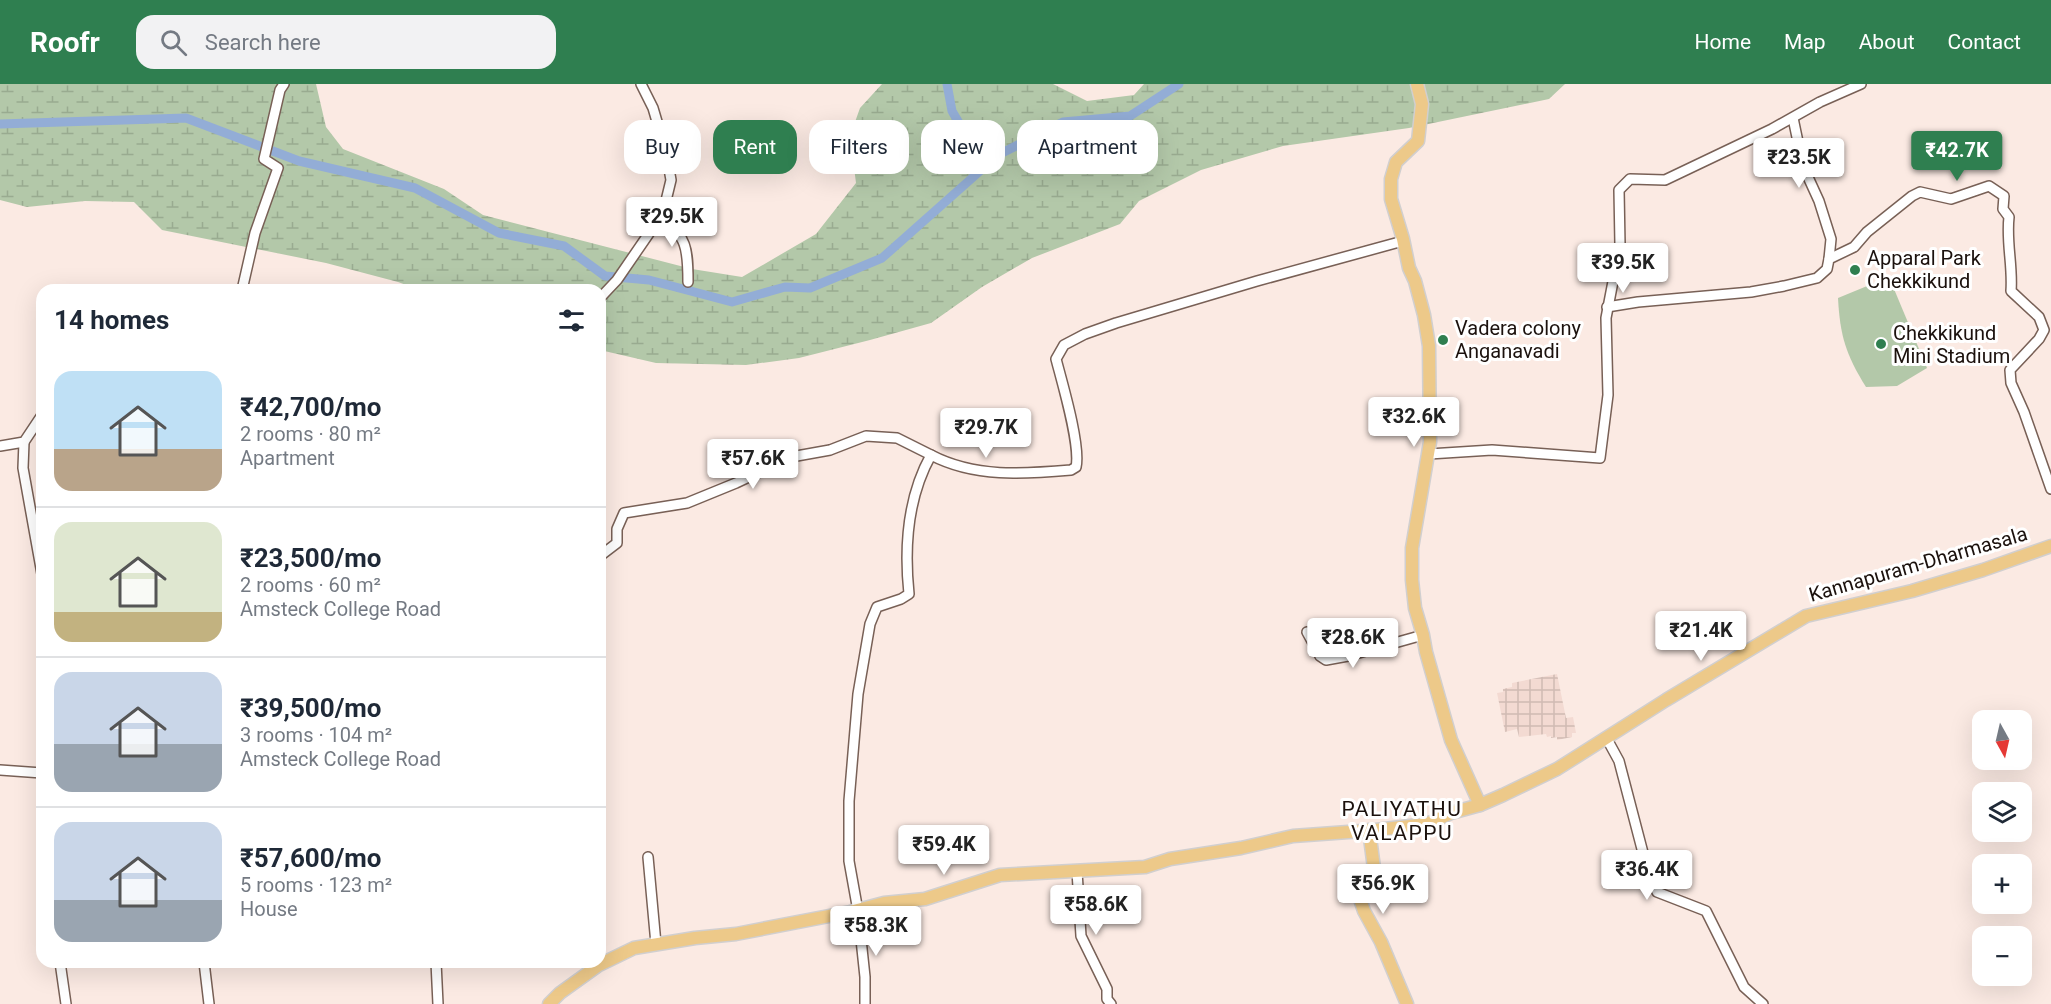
<!DOCTYPE html>
<meta charset="utf-8">
<style>
:root{--surface:#fff;--page:#f2f2f3;--text:#1f2937;--muted:#747a83;--line:#e0e1e3;--accent:#2f7f50}
body{margin:0;font-family:Roboto,sans-serif;background:var(--page);color:var(--text);height:100vh;display:flex;flex-direction:column;font-size:22px;white-space:nowrap}
*{box-sizing:border-box;margin:0}
p{font-size:20px;color:var(--muted)}
.icon{flex:none;width:33px;height:33px;fill:none;stroke:currentColor;stroke-width:2;stroke-linecap:round;stroke-linejoin:round}
.map{position:relative;flex:1;overflow:hidden}
.drawer{position:absolute;left:36px;top:200px;width:570px;height:684px;display:flex;flex-direction:column;background:var(--surface);border-radius:18px;box-shadow:0 6px 24px #0002}
.drawer>*{flex:none}
.top-card{position:absolute;left:624px;top:36px;width:570px;height:54px;display:flex;gap:12px}
.needle{width:39px;rotate:172deg}
.buttons{position:absolute;left:1972px;top:626px;display:grid;gap:12px}
.buttons a{display:grid;place-items:center;width:60px;height:60px;border-radius:12px;background:var(--surface);box-shadow:0 6px 24px #0002;font-size:30px}
.price{position:absolute;translate:-50% -51px;padding:0 14px;border-radius:6px;background:#fff;color:#222;font-size:20px;line-height:39px;filter:drop-shadow(0 2px 3px #0008)}
.price::after{content:'';position:absolute;left:50%;top:36px;width:18px;height:14px;margin-left:-9px;background:inherit;clip-path:polygon(0 0,100% 0,50% 100%)}
.price.selected{background:var(--accent);color:#fff}
ul{padding:0;list-style:none}
li{display:flex;align-items:center;gap:18px;height:150px;padding:0 18px}
li+li{border-top:2px solid var(--line)}
li span{display:grid;place-items:center;flex:none;width:168px;height:120px;border-radius:18px;color:#555}
li>.icon{margin-inline-start:auto}
span .icon{width:72px;height:72px;fill:#fffc;stroke-width:1}
li b{font-size:26px}
h2{display:flex;justify-content:space-between;align-items:center;height:72px;padding:0 18px;font-size:26px}
.tag{padding:0 21px;border-radius:18px;background:var(--surface);box-shadow:0 6px 24px #0002;font-size:21px;line-height:54px}
.tag.selected{background:var(--accent);color:#fff}
header{display:flex;align-items:center;gap:36px;box-sizing:border-box;height:84px;padding:0 30px;background:var(--accent);color:#fff}
header strong{font-size:28px}
nav{display:flex;gap:33px;margin-inline-start:auto;font-size:21px}
.search{width:420px;height:54px;background:var(--page);display:flex;align-items:center;gap:15px;box-sizing:border-box;padding:0 21px;border-radius:18px;color:var(--muted);font-size:22px}
.map>svg:first-child{display:block}
</style>
<header>
<strong>Roofr</strong>
<div class="search"><svg class="icon" aria-label="search" viewBox="0 0 24 24"><circle cx="10" cy="10" r="6"/><path d="M15 15l6 6"/></svg>Search here</div>
<nav><a>Home</a><a>Map</a><a>About</a><a>Contact</a></nav>
</header>
<div class="map">
<svg width="2051" height="920" viewBox="0 0 2051 920">
<defs>
<pattern id="industrial-grid" width="8" height="8" patternUnits="userSpaceOnUse" patternTransform="scale(1.5)"><rect width="8" height="8" fill="#f3dad2"/><path d="M0 4h8M4 0v8" fill="none" stroke="#d0bab3"/></pattern>
<pattern id="wetland-marsh" width="20" height="14" patternUnits="userSpaceOnUse" patternTransform="scale(1.5)"><rect width="20" height="14" fill="#b3c8a9"/><path d="M1 5h8M5 5V1M11 12h8M15 12V8" fill="none" stroke="#99ab90"/></pattern>
</defs>
<rect width="100%" height="100%" fill="#fbeae3"/>
<polygon fill="url(#industrial-grid)" points="1557,590 1566,634 1573,633 1576,649 1572,649 1572,653 1557,656 1557,653 1551,654 1551,652 1547,653 1546,650 1519,653 1517,645 1505,648 1497,609 1503,608 1503,605 1512,603 1512,599"/>
<polygon fill="url(#wetland-marsh)" points="0,0 316,0 326,43 343,65 444,105 483,131 692,185 742,193 816,150 856,99 850,52 860,24 882,0 1053,0 1087,17 1134,11 1144,0 1565,0 1549,15 1409,44 1283,62 1201,86 1139,117 1120,140 1032,174 982,203 931,239 870,256 799,274 746,281 656,279 600,266 600,206 417,205 398,198 326,179 162,146 134,118 85,117 27,123 0,116"/>
<path fill="#b3c8a9" d="M 1889,193 L 1927,284 L 1897,302 L 1866,303 C 1846,271 1840,252 1838,214 Z"/>
<g fill="none" stroke-linecap="round" stroke-linejoin="round">
<g stroke="#93add6" stroke-width="9">
<polyline points="947,0 952,27 985,83"/>
<polyline points="0,40 186,34 299,77 415,104 499,149 564,162 605,192 649,196 732,218 785,203 810,204 882,174 998,71 1063,38 1130,32 1179,0"/>
</g>
<defs>
<g id="minor">
<polyline points="1793,34 1803,82 1819,117 1831,155 1829,175"/>
<path d="M 663,129 C 686,157 688,161 688,198"/>
<polyline points="242,206 255,149 278,84 264,75 280,6 284,0"/>
<polyline points="600,214 617,196 663,129 671,96 666,68 653,24 641,0"/>
<path d="M 1607,223 L 1638,218 L 1751,208 L 1784,202 L 1817,194 L 1827,185 L 1829,175 L 1854,163 L 1867,148 L 1912,112 L 1920,108 L 1951,115 L 1989,102 L 2004,112 L 2003,125 L 2009,133 C 2006,158 2013,182 2011,207 L 2039,233 L 2044,246 L 2039,255 L 2010,286 L 2011,299 L 2024,328 L 2051,405"/>
<polyline points="24,358 23,384 42,490"/>
<polyline points="0,362 24,358 42,331"/>
<polyline points="1429,370 1492,366 1600,374 1608,311 1606,234 1620,161 1619,106 1630,95 1665,96 1772,45 1820,18 1861,0"/>
<polyline points="600,472 617,459 617,445 624,429 687,419 736,399 791,373 830,366 866,352 897,354 931,371"/>
<polyline points="1307,548 1320,572 1326,576 1348,572 1423,551"/>
<polyline points="1607,655 1619,677 1648,788 1657,808 1706,827 1744,903 1763,920"/>
<polyline points="0,686 42,689"/>
<polyline points="648,773 656,860"/>
<polyline points="1077,787 1081,852 1107,905 1107,915 1111,920"/>
<polyline points="60,878 66,920"/>
<polyline points="204,878 209,920"/>
<polyline points="436,878 438,920"/>
<path d="M 865,920 L 865,893 L 858,827 L 849,777 L 849,717 L 858,610 L 870,540 L 877,523 L 901,515 L 909,510 C 904,462 907,414 931,371 C 975,394 1023,390 1071,386 L 1076,383 C 1081,362 1062,298 1056,275 L 1064,261 L 1085,250 L 1116,239 L 1257,197 L 1403,157"/>
</g>
<g id="major">
<polyline points="1417,0 1422,20 1418,57 1396,78 1391,95 1391,115 1403,155 1409,184 1415,197 1424,231 1429,262 1430,358 1412,464 1412,496 1415,524 1423,551 1426,568 1451,656 1480,721"/>
<polyline points="1369,746 1374,784 1358,809 1364,827 1381,858 1407,920"/>
<polyline points="549,920 560,909 599,881 634,864 695,854 736,850 850,828 884,819 925,815 1000,791 1145,783 1170,775 1241,764 1293,752 1376,746 1427,740 1451,729 1480,721 1503,711 1557,685 1666,616 1806,532 1912,507 1983,486 2051,462"/>
</g>
</defs>
<use href="#minor" stroke="#786056" stroke-width="12"/>
<use href="#major" stroke="#d1cfcf" stroke-width="15"/>
<use href="#minor" stroke="#fff" stroke-width="9"/>
<use href="#major" stroke="#edc989" stroke-width="12"/>
</g>
<g fill="#2f7f50" stroke="#fff" stroke-width="2">
<circle cx="1855" cy="186" r="6"/>
<circle cx="1443" cy="256" r="6"/>
<circle cx="1881" cy="260" r="6"/>
</g>
<g text-anchor="middle" stroke-width="6" stroke-linejoin="round" paint-order="stroke">
<g font-size="20" fill="#1b110d" stroke="#fff" text-anchor="start">
<text x="1867" y="181">Apparal Park<tspan x="1867" dy="23">Chekkikund</tspan></text>
<text x="1455" y="251">Vadera colony<tspan x="1455" dy="23">Anganavadi</tspan></text>
<text x="1893" y="256">Chekkikund<tspan x="1893" dy="23">Mini Stadium</tspan></text>
</g>
<g font-size="20" fill="#1b110d" stroke="#fff">
<text transform="translate(1918 480) rotate(-16)" y="7">Kannapuram-Dharmasala</text>
</g>
<g font-size="21" letter-spacing="1.5" fill="#1b110d" stroke="#fff">
<text x="1402" y="732">PALIYATHU<tspan x="1402" dy="24">VALAPPU</tspan></text>
</g>
</g>
</svg>
<div class="buttons">
<a><svg class="needle" viewBox="-14 -14 28 28"><path d="M0-13l5 13h-10z" fill="#e53935"/><path d="M0 13l5-13h-10z" fill="#747a83"/></svg></a>
<a><svg class="icon" aria-label="layers" viewBox="0 0 24 24"><path d="M12 4l9 5-9 5-9-5zM3 14l9 5 9-5"/></svg></a>
<a>+</a>
<a>−</a>
</div>
<b class="price selected" style="left:1957px;top:98px">₹42.7K</b>
<b class="price" style="left:1799px;top:105px">₹23.5K</b>
<b class="price" style="left:672px;top:164px">₹29.5K</b>
<b class="price" style="left:1623px;top:210px">₹39.5K</b>
<b class="price" style="left:1414px;top:364px">₹32.6K</b>
<b class="price" style="left:986px;top:375px">₹29.7K</b>
<b class="price" style="left:753px;top:406px">₹57.6K</b>
<b class="price" style="left:1701px;top:578px">₹21.4K</b>
<b class="price" style="left:1353px;top:585px">₹28.6K</b>
<b class="price" style="left:944px;top:792px">₹59.4K</b>
<b class="price" style="left:1647px;top:817px">₹36.4K</b>
<b class="price" style="left:1383px;top:831px">₹56.9K</b>
<b class="price" style="left:1096px;top:852px">₹58.6K</b>
<b class="price" style="left:876px;top:873px">₹58.3K</b>
<div class="top-card">
<a class="tag">Buy</a>
<a class="tag selected">Rent</a>
<a class="tag">Filters</a>
<a class="tag">New</a>
<a class="tag">Apartment</a>
</div>
<section class="drawer">
<h2>14 homes<svg class="icon" aria-label="filters" viewBox="0 0 24 24"><path d="M4 7h16M4 17h16"/><circle cx="9" cy="7" r="2"/><circle cx="15" cy="17" r="2"/></svg></h2>
<ul>
<li><span style="background:linear-gradient(#bfe0f5 65%,#b9a48a 0)"><svg class="icon" aria-label="home" viewBox="0 0 24 24"><path d="M3 11l9-7 9 7M6 9v11h12V9"/></svg></span><div><b>₹42,700/mo</b><p>2 rooms · 80 m²</p><p>Apartment</p></div></li>
<li><span style="background:linear-gradient(#dfe7d0 75%,#c2b280 0)"><svg class="icon" aria-label="home" viewBox="0 0 24 24"><path d="M3 11l9-7 9 7M6 9v11h12V9"/></svg></span><div><b>₹23,500/mo</b><p>2 rooms · 60 m²</p><p>Amsteck College Road</p></div></li>
<li><span style="background:linear-gradient(#c9d6e8 60%,#9aa5b1 0)"><svg class="icon" aria-label="home" viewBox="0 0 24 24"><path d="M3 11l9-7 9 7M6 9v11h12V9"/></svg></span><div><b>₹39,500/mo</b><p>3 rooms · 104 m²</p><p>Amsteck College Road</p></div></li>
<li><span style="background:linear-gradient(#c9d6e8 65%,#9aa5b1 0)"><svg class="icon" aria-label="home" viewBox="0 0 24 24"><path d="M3 11l9-7 9 7M6 9v11h12V9"/></svg></span><div><b>₹57,600/mo</b><p>5 rooms · 123 m²</p><p>House</p></div></li>
</ul>
</section>
</div>
